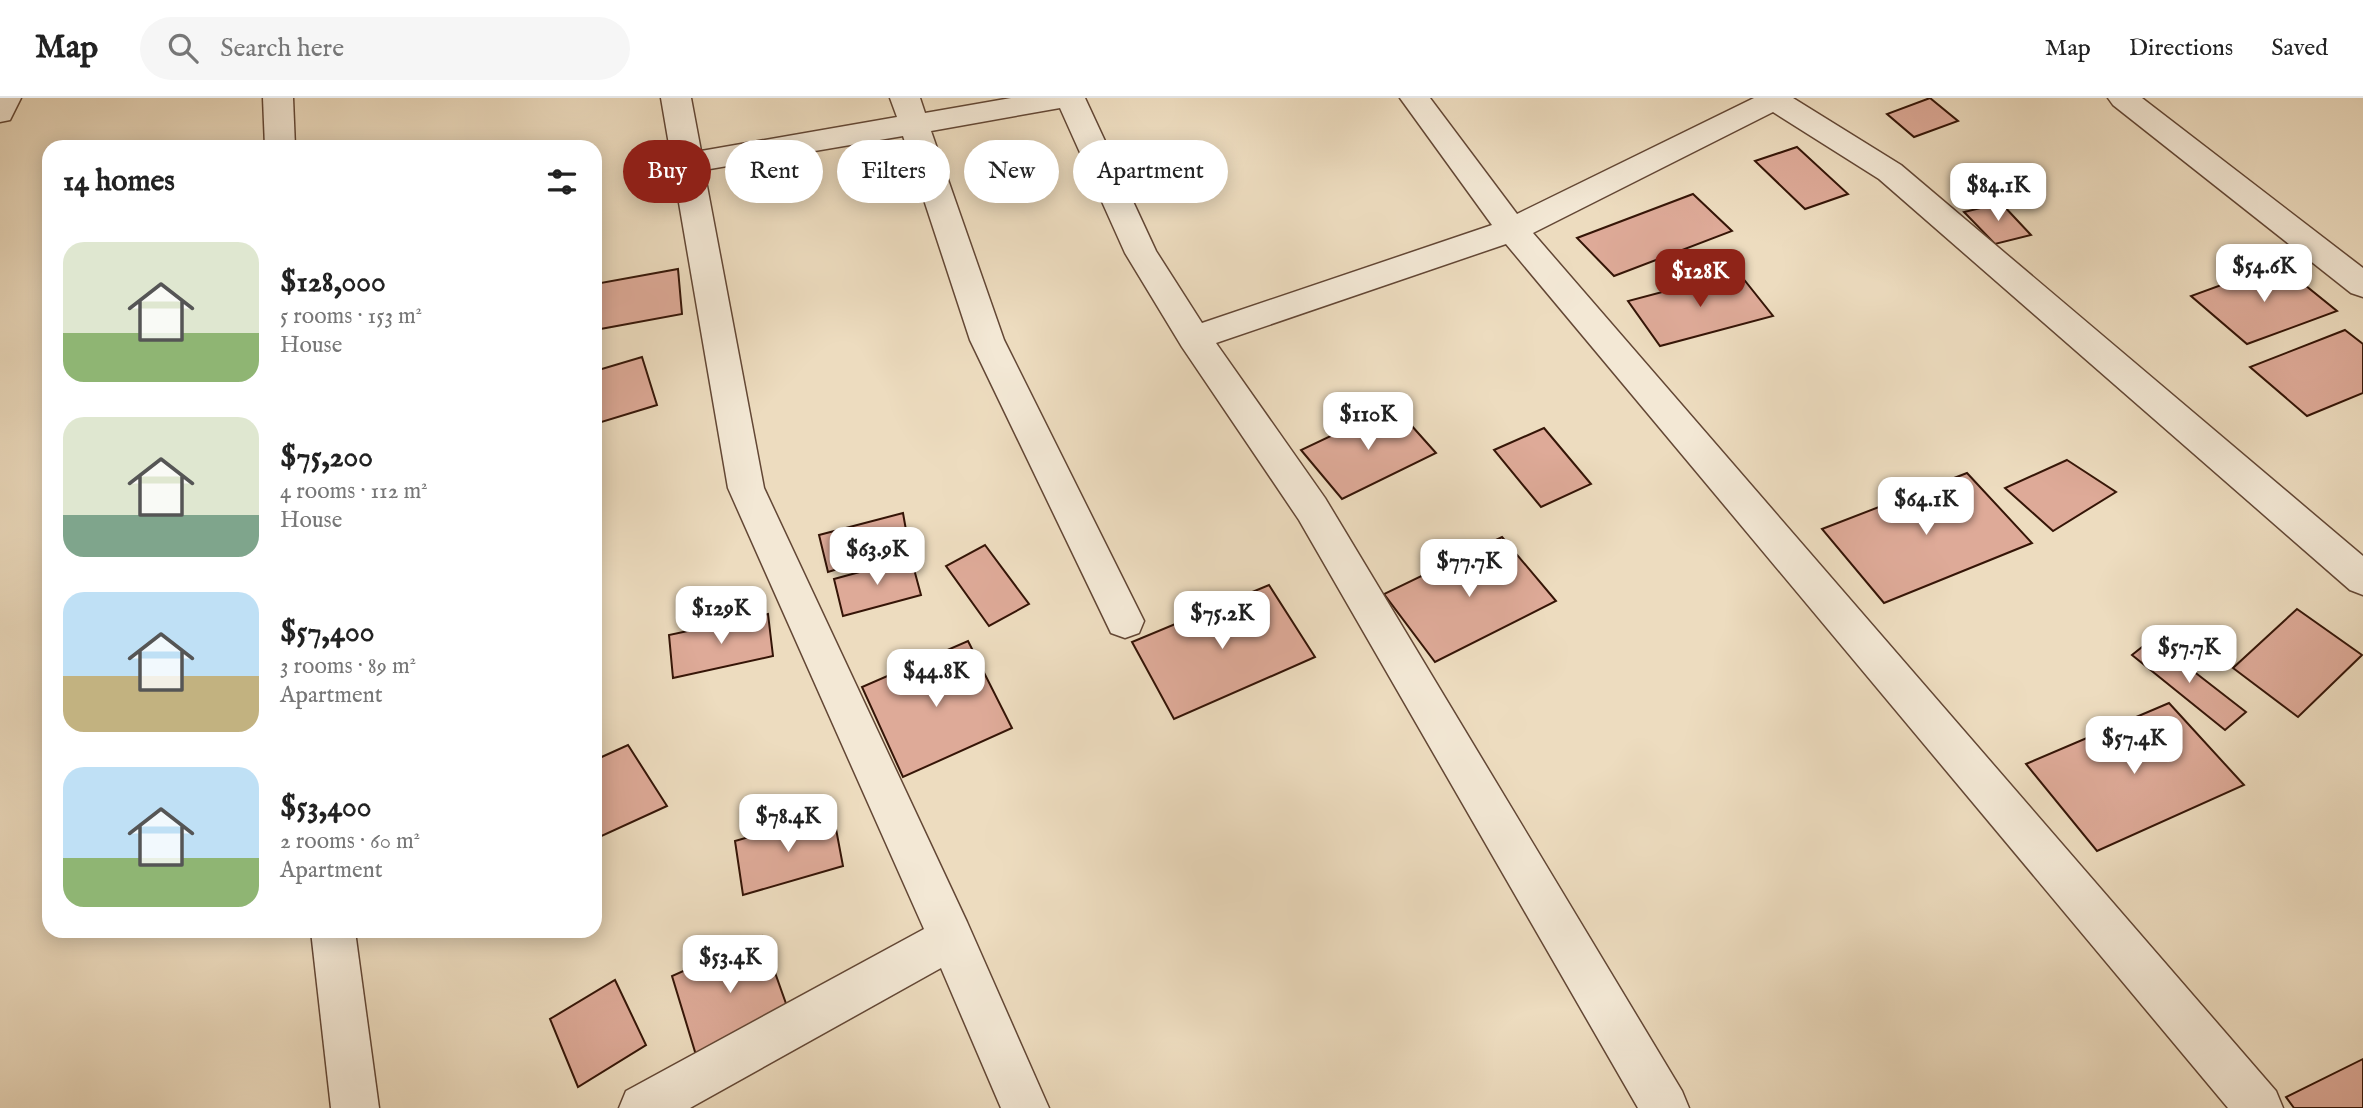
<!DOCTYPE html>
<meta charset="utf-8">
<style>
:root{--surface:#fff;--page:#f6f6f6;--text:#222;--muted:#767676;--line:#e0e0e0;--accent:#8f2418}
body{margin:0;font-family:"IM FELL English",serif;background:var(--page);color:var(--text);height:100vh;display:flex;flex-direction:column;font-size:26px;white-space:nowrap}
*{box-sizing:border-box;margin:0}
p{font-size:23px;color:var(--muted)}
.icon{flex:none;width:38px;height:38px;fill:none;stroke:currentColor;stroke-width:2;stroke-linecap:round;stroke-linejoin:round}
.map{position:relative;flex:1;overflow:hidden}
.sheet{position:absolute;left:42px;top:42px;width:560px;height:798px;display:flex;flex-direction:column;background:var(--surface);border-radius:21px;box-shadow:0 4px 18px #0003}
.sheet>*{flex:none}
.guide{position:absolute;left:623px;top:42px;width:665px;height:63px;display:flex;gap:14px}
.price{position:absolute;translate:-50% -60px;padding:0 16px;border-radius:14px;background:#fff;color:#222;font-size:23px;line-height:46px;filter:drop-shadow(0 2px 4px #0008)}
.price::after{content:'';position:absolute;left:50%;top:42px;width:21px;height:16px;margin-left:-10px;background:inherit;clip-path:polygon(0 0,100% 0,50% 100%)}
.price.current{background:var(--accent);color:#fff}
ul{padding:0;list-style:none}
li{display:flex;align-items:center;gap:21px;height:175px;padding:0 21px}
li span{display:grid;place-items:center;flex:none;width:196px;height:140px;border-radius:21px;color:#555}
li>.icon{margin-inline-start:auto}
span .icon{width:84px;height:84px;fill:#fffc;stroke-width:1}
li b{font-size:30px}
h2{display:flex;justify-content:space-between;align-items:center;height:84px;padding:0 21px;font-size:30px}
.chip{padding:0 24px;border-radius:32px;background:var(--surface);box-shadow:0 4px 18px #0003;font-size:24px;line-height:63px}
.chip.current{background:var(--accent);color:#fff}
header{display:flex;align-items:center;gap:42px;box-sizing:border-box;height:98px;padding:0 35px;background:var(--surface);border-bottom:2px solid var(--line)}
header strong{font-size:33px}
nav{display:flex;gap:38px;margin-inline-start:auto;font-size:24px}
.search{width:490px;height:63px;background:var(--page);display:flex;align-items:center;gap:18px;box-sizing:border-box;padding:0 24px;border-radius:38px;color:var(--muted);font-size:26px}
.map>svg:first-child{display:block}
</style>
<header>
<strong>Map</strong>
<div class="search"><svg class="icon" aria-label="search" viewBox="0 0 24 24"><circle cx="10" cy="10" r="6"/><path d="M15 15l6 6"/></svg>Search here</div>
<nav><a>Map</a><a>Directions</a><a>Saved</a></nav>
</header>
<div class="map">
<svg width="2363" height="1010" viewBox="0 0 2363 1010">
<rect width="100%" height="100%" fill="#eddcbf"/>
<filter id="stains"><feTurbulence type="fractalNoise" baseFrequency=".00286" numOctaves="4"/><feColorMatrix values="0 0 0 0 .2 0 0 0 0 .09 0 0 0 0 .02 0 0 0 .5 -.17"/></filter>
<radialGradient id="worn" r=".72"><stop offset=".6" stop-color="#630" stop-opacity="0"/><stop offset="1" stop-color="#630" stop-opacity=".3"/></radialGradient>
<g fill="#deaa98" stroke="#351507" stroke-width="2">
<polygon points="1930,0 1958,23 1914,39 1887,16"/>
<polygon points="1797,49 1848,96 1805,111 1755,63"/>
<polygon points="1693,96 1732,133 1614,178 1577,140"/>
<polygon points="2001,105 2031,137 1995,146 1964,114"/>
<polygon points="2279,166 2337,213 2247,246 2191,198"/>
<polygon points="678,171 682,216 595,232 595,186"/>
<polygon points="1738,174 1773,218 1660,248 1628,203"/>
<polygon points="2345,232 2363,246 2363,295 2307,318 2250,269"/>
<polygon points="642,259 657,307 595,326 595,273"/>
<polygon points="1394,308 1436,355 1342,401 1301,352"/>
<polygon points="1544,330 1591,386 1541,409 1494,352"/>
<polygon points="2067,362 2116,394 2053,433 2005,390"/>
<polygon points="1967,375 2032,445 1884,505 1822,431"/>
<polygon points="903,415 909,449 828,474 819,437"/>
<polygon points="1502,439 1556,503 1435,564 1384,496"/>
<polygon points="985,447 1029,506 989,528 946,468"/>
<polygon points="911,460 921,497 843,518 834,481"/>
<polygon points="1269,487 1315,559 1174,621 1132,544"/>
<polygon points="2297,511 2362,557 2298,619 2233,570"/>
<polygon points="768,516 773,558 673,580 669,537"/>
<polygon points="2152,541 2246,614 2225,632 2132,557"/>
<polygon points="968,543 1012,630 903,679 862,589"/>
<polygon points="2169,605 2244,687 2097,753 2026,666"/>
<polygon points="628,647 667,708 595,741 595,662"/>
<polygon points="833,715 843,768 743,797 735,743"/>
<polygon points="762,838 789,914 696,957 672,878"/>
<polygon points="615,882 646,947 578,989 550,921"/>
<polygon points="2363,961 2363,1010 2294,1010 2286,999"/>
</g>
<g fill="none" stroke-linecap="round" stroke-linejoin="round">
<defs>
<g id="minor">
<polygon points="0,0 21,0 10,22 0,24"/>
<polygon points="263,0 293,0 295,49 265,49"/>
<polygon points="661,0 691,0 701,53 897,19 890,0 920,0 925,15 1011,0 1085,0 1156,153 1202,225 1492,127 1400,0 1430,0 1517,116 1754,0 1793,0 1901,67 2363,458 2363,497 2350,492 1879,81 1773,14 1533,135 2276,993 2283,1010 2228,1010 1506,146 1216,245 1325,400 1682,993 1689,1010 1638,1010 1299,422 1182,249 1125,155 1060,10 931,33 1004,242 1144,523 1139,535 1125,540 1111,535 970,242 903,38 704,72 764,390 967,824 1049,1010 1001,1010 941,870 690,1010 619,1010 626,993 924,831 728,390"/>
<polygon points="2108,0 2142,0 2363,170 2363,199 2351,195 2113,7"/>
<polygon points="311,833 355,833 379,1010 331,1010"/>
</g>
</defs>
<use href="#minor" stroke="#634735" stroke-width="3"/>
<use href="#minor" fill="#f3e8d5" fill-rule="evenodd"/>
</g>
<rect width="100%" height="100%" filter="url(#stains)"/>
<rect width="100%" height="100%" fill="url(#worn)"/>
</svg>
<b class="price" style="left:1998px;top:125px">$84.1K</b>
<b class="price" style="left:2264px;top:206px">$54.6K</b>
<b class="price current" style="left:1700px;top:211px">$128K</b>
<b class="price" style="left:1368px;top:354px">$110K</b>
<b class="price" style="left:1926px;top:439px">$64.1K</b>
<b class="price" style="left:877px;top:489px">$63.9K</b>
<b class="price" style="left:1469px;top:501px">$77.7K</b>
<b class="price" style="left:721px;top:548px">$129K</b>
<b class="price" style="left:1222px;top:553px">$75.2K</b>
<b class="price" style="left:2189px;top:587px">$57.7K</b>
<b class="price" style="left:936px;top:611px">$44.8K</b>
<b class="price" style="left:2134px;top:678px">$57.4K</b>
<b class="price" style="left:788px;top:756px">$78.4K</b>
<b class="price" style="left:730px;top:897px">$53.4K</b>
<div class="guide">
<a class="chip current">Buy</a>
<a class="chip">Rent</a>
<a class="chip">Filters</a>
<a class="chip">New</a>
<a class="chip">Apartment</a>
</div>
<section class="sheet">
<h2>14 homes<svg class="icon" aria-label="filters" viewBox="0 0 24 24"><path d="M4 7h16M4 17h16"/><circle cx="9" cy="7" r="2"/><circle cx="15" cy="17" r="2"/></svg></h2>
<ul>
<li><span style="background:linear-gradient(#dfe7d0 65%,#8fb573 0)"><svg class="icon" aria-label="home" viewBox="0 0 24 24"><path d="M3 11l9-7 9 7M6 9v11h12V9"/></svg></span><div><b>$128,000</b><p>5 rooms · 153 m²</p><p>House</p></div></li>
<li><span style="background:linear-gradient(#dfe7d0 70%,#7fa58c 0)"><svg class="icon" aria-label="home" viewBox="0 0 24 24"><path d="M3 11l9-7 9 7M6 9v11h12V9"/></svg></span><div><b>$75,200</b><p>4 rooms · 112 m²</p><p>House</p></div></li>
<li><span style="background:linear-gradient(#bfe0f5 60%,#c2b280 0)"><svg class="icon" aria-label="home" viewBox="0 0 24 24"><path d="M3 11l9-7 9 7M6 9v11h12V9"/></svg></span><div><b>$57,400</b><p>3 rooms · 89 m²</p><p>Apartment</p></div></li>
<li><span style="background:linear-gradient(#bfe0f5 65%,#8fb573 0)"><svg class="icon" aria-label="home" viewBox="0 0 24 24"><path d="M3 11l9-7 9 7M6 9v11h12V9"/></svg></span><div><b>$53,400</b><p>2 rooms · 60 m²</p><p>Apartment</p></div></li>
</ul>
</section>
</div>
